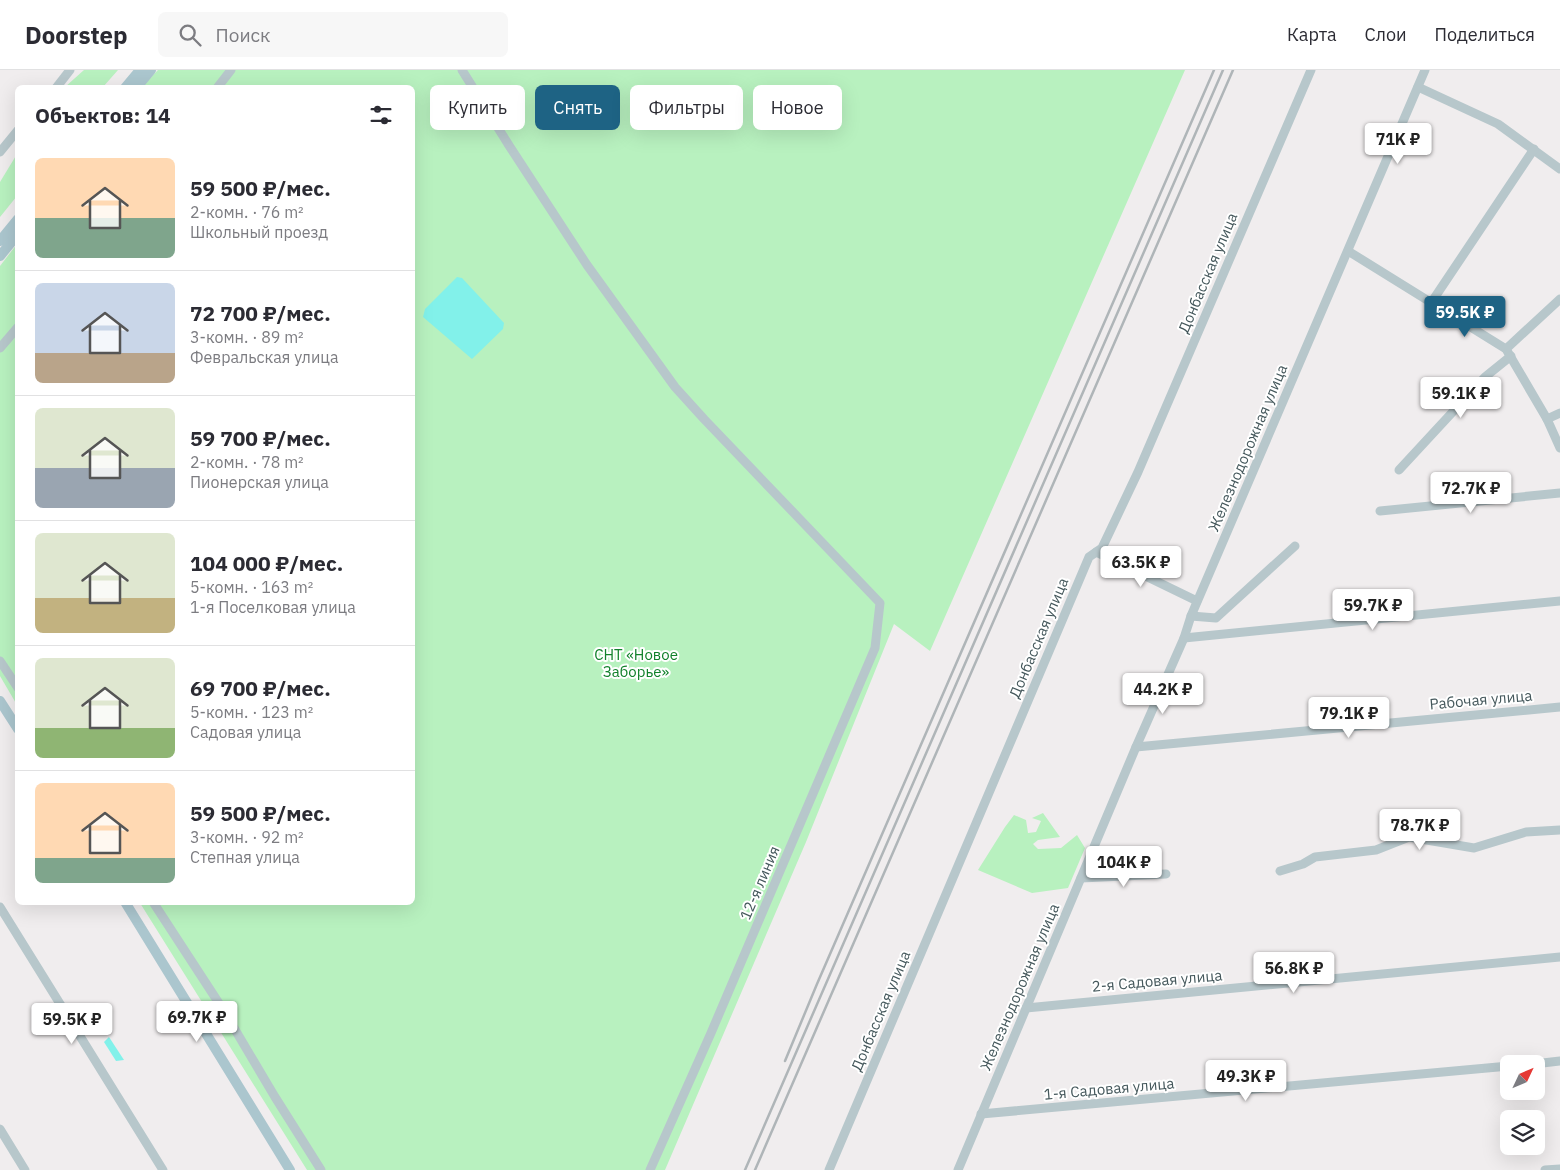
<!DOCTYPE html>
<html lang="ru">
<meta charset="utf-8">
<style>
:root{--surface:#fff;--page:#f7f7f7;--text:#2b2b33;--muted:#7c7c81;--line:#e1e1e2;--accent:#1e6384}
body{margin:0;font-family:"IBM Plex Sans",sans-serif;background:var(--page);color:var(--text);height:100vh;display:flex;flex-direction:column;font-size:19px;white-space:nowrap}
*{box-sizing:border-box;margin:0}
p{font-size:16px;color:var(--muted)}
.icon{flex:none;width:28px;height:28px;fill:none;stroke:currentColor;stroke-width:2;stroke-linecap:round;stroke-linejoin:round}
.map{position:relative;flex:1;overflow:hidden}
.drawer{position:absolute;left:15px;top:15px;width:400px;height:820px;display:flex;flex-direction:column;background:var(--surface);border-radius:8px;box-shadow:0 5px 20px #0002}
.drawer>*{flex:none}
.hud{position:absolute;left:430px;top:15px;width:475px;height:45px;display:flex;gap:10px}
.needle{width:32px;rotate:46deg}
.buttons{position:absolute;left:1500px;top:985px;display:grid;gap:10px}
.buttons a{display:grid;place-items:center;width:45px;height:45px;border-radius:8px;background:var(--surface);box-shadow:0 5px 20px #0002;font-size:25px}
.price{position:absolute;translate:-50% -42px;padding:0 11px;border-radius:5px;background:#fff;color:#222;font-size:16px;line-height:32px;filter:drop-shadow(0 1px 2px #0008)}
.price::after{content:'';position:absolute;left:50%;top:30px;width:15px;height:11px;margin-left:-8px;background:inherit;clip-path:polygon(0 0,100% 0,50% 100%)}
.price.current{background:var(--accent);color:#fff}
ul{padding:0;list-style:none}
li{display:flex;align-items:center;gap:15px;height:125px;padding:0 20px}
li+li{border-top:1px solid var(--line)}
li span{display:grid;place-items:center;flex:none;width:140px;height:100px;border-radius:8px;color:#555}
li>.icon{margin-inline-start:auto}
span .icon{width:60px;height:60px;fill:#fffc;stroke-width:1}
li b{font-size:21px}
h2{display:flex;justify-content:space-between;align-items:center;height:60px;padding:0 20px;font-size:21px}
.chip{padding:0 18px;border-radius:8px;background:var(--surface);box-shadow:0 5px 20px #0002;font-size:18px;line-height:45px}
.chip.current{background:var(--accent);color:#fff}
header{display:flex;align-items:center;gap:30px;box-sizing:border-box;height:70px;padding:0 25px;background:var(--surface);border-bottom:1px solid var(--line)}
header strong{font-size:24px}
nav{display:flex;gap:28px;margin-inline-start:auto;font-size:18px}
.search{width:350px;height:45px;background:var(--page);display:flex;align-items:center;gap:12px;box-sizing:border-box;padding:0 18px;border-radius:8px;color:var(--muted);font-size:19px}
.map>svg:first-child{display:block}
</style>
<header>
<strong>Doorstep</strong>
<div class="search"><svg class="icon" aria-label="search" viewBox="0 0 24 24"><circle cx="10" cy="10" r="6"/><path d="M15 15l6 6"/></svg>Поиск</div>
<nav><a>Карта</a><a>Слои</a><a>Поделиться</a></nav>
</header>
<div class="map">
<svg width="1560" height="1100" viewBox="0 0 1560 1100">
<rect width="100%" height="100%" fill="#f0edee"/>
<g fill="#b8f1bf">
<polygon points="84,0 118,0 103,17 65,17"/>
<polygon points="158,0 1185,0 930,581 894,554 806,772 665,1100 307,1100 140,833 412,832 412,18 142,17"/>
<polygon points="17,84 17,126 0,147 0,112"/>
<polygon points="17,174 17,635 0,606 0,196"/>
<polygon points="1043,743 1060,767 1038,770 1033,774 1038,779 1061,778 1077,765 1085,778 1068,818 1032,823 978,800 1005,757 1014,745 1026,750 1028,763 1036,762 1041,751 1032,748"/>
</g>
<g fill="#82f1ea">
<polygon points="457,207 462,208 504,253 503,259 472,289 423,247 425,239"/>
<polygon points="109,967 124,990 116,991 104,972"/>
</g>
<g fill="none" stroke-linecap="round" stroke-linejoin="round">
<g stroke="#b7c7cb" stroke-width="9">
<polyline points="462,0 510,77 587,195 675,317 704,349 880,533 875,578 711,963 650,1100"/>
<polyline points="1418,17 1498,54 1560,99"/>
<polyline points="56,18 70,0"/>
<polyline points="217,18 231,0"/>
<polyline points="0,82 18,60"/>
<polyline points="1348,181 1506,279 1547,349 1560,378"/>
<polyline points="1431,233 1534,79"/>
<polyline points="0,278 18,257"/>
<polyline points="1506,279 1560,229"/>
<polyline points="1547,349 1560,343"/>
<polyline points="1399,400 1485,307 1511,286"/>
<polyline points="1380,441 1560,423"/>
<polyline points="1096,482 1197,531"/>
<polyline points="1191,546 1216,548 1295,476"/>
<polyline points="1184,568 1560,531"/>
<polyline points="0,591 18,618"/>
<polyline points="1136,677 1560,637"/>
<polyline points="1280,801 1303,794 1315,787 1376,780 1409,767 1474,778 1526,762 1560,760"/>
<polyline points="1081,808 1166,804"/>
<polyline points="153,832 224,941 275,1027 321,1100"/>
<polyline points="0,837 163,1100"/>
<polyline points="1026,938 1560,887"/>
<polyline points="1534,994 1560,991"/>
<polyline points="981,1044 1509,996"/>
<polyline points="0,1059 25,1100"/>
<polyline points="829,1100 1089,487 1102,478 1138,402 1311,0"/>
<polyline points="958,1100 1136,677 1184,568 1191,546 1425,0"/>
<polyline points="1545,1100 1560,1099"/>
</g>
<g stroke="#abc6ce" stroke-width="10">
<polyline points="125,18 140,0"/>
<polyline points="136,18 151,0"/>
<polyline points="0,171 18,149"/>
<polyline points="0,186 18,164"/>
<polyline points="0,631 18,659"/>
<polyline points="125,832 290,1100"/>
</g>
<g stroke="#afb5b8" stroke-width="2.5">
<polyline points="785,991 817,914 1214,0"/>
<polyline points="745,1100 1223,0"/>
<polyline points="755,1100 1233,0"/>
</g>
</g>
<g text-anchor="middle" stroke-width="4" stroke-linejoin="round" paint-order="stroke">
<g font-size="15" fill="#44575b" stroke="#fff">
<text transform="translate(1208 203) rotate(-67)" y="5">Донбасская улица</text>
<text transform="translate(1248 378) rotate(-67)" y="5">Железнодорожная улица</text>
<text transform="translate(1039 568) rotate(-67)" y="5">Донбасская улица</text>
<text transform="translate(1481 630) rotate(-5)" y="5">Рабочая улица</text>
<text transform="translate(760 813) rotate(-67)" y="5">12-я линия</text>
<text transform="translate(1157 911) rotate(-5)" y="5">2-я Садовая улица</text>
<text transform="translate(1020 917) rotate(-67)" y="5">Железнодорожная улица</text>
<text transform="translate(881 941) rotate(-67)" y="5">Донбасская улица</text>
<text transform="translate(1109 1019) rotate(-5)" y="5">1-я Садовая улица</text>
</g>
<g font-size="15" fill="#11812b" stroke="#fff">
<text x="636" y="590">СНТ «Новое<tspan x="636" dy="17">Заборье»</tspan></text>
</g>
</g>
</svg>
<div class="buttons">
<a><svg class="needle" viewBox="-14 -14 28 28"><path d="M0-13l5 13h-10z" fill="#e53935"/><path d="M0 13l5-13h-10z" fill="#7c7c81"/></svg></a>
<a><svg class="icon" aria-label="layers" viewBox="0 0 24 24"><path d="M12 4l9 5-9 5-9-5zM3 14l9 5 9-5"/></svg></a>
</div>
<b class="price" style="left:1398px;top:95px">71K ₽</b>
<b class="price current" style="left:1465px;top:268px">59.5K ₽</b>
<b class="price" style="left:1461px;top:349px">59.1K ₽</b>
<b class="price" style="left:1471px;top:444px">72.7K ₽</b>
<b class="price" style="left:1141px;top:518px">63.5K ₽</b>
<b class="price" style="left:1373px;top:561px">59.7K ₽</b>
<b class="price" style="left:1163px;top:645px">44.2K ₽</b>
<b class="price" style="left:1349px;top:669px">79.1K ₽</b>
<b class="price" style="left:1420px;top:781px">78.7K ₽</b>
<b class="price" style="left:1124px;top:818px">104K ₽</b>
<b class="price" style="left:1294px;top:924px">56.8K ₽</b>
<b class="price" style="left:197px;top:973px">69.7K ₽</b>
<b class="price" style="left:72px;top:975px">59.5K ₽</b>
<b class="price" style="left:1246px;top:1032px">49.3K ₽</b>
<div class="hud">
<a class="chip">Купить</a>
<a class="chip current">Снять</a>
<a class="chip">Фильтры</a>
<a class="chip">Новое</a>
</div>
<section class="drawer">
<h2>Объектов: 14<svg class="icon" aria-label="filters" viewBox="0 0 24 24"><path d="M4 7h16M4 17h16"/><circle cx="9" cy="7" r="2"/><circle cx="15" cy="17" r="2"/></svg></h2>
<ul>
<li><span style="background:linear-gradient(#ffd9b3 60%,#7fa58c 0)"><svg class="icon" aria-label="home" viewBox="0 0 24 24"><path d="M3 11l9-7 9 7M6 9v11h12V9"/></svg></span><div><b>59 500 ₽/мес.</b><p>2-комн. · 76 m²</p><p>Школьный проезд</p></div></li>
<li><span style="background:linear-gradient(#c9d6e8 70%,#b9a48a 0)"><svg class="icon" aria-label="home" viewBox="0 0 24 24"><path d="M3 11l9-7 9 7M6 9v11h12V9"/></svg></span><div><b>72 700 ₽/мес.</b><p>3-комн. · 89 m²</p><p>Февральская улица</p></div></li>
<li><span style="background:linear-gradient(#dfe7d0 60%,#9aa5b1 0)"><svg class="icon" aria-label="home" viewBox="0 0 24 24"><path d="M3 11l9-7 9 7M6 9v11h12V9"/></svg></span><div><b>59 700 ₽/мес.</b><p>2-комн. · 78 m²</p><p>Пионерская улица</p></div></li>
<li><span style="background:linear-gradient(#dfe7d0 65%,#c2b280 0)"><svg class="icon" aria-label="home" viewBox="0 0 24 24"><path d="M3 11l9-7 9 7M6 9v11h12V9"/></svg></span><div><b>104 000 ₽/мес.</b><p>5-комн. · 163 m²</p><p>1-я Поселковая улица</p></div></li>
<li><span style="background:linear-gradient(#dfe7d0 70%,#8fb573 0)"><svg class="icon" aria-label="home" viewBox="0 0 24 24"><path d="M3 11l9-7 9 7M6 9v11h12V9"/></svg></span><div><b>69 700 ₽/мес.</b><p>5-комн. · 123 m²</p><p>Садовая улица</p></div></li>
<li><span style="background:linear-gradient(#ffd9b3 75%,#7fa58c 0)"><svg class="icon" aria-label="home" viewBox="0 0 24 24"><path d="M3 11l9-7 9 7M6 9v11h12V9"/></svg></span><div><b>59 500 ₽/мес.</b><p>3-комн. · 92 m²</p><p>Степная улица</p></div></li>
</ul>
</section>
</div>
